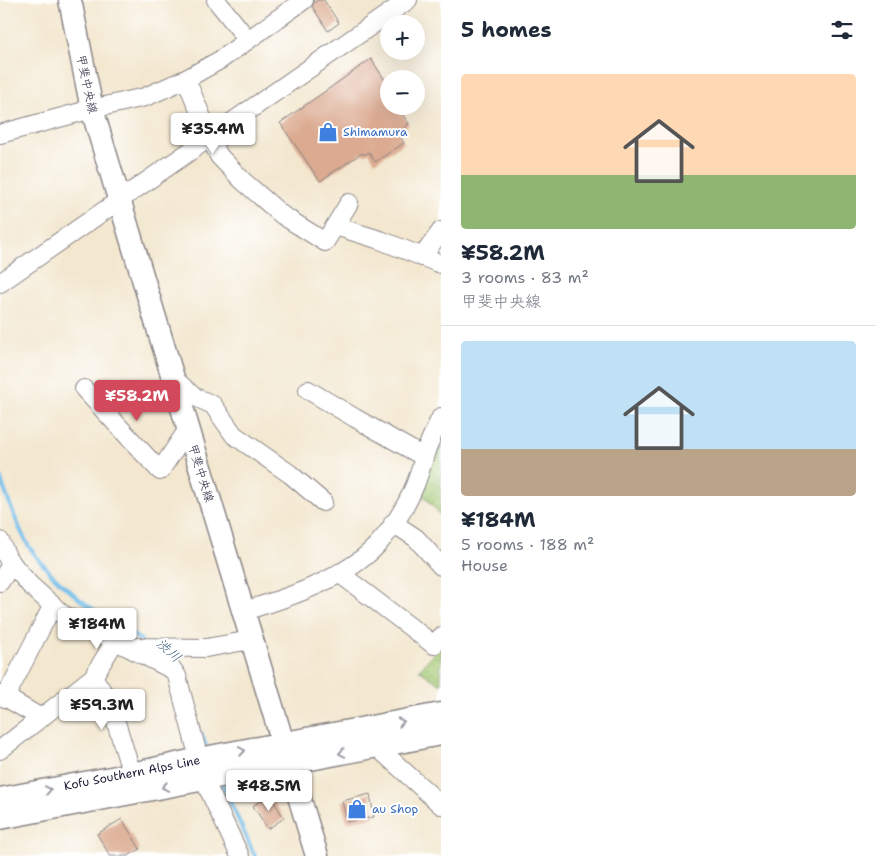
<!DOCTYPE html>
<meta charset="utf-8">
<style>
:root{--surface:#fff;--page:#f2f2f3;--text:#1f2937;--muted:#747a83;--line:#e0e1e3;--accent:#d1495b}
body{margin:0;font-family:"Shantell Sans","Klee One",sans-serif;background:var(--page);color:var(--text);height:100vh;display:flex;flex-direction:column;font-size:19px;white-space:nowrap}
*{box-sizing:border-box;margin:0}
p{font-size:16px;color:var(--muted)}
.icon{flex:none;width:28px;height:28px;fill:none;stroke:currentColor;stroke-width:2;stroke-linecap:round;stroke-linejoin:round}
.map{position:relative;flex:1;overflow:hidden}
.sheet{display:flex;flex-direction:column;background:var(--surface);width:435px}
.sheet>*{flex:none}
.fabs{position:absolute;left:380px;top:15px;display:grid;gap:10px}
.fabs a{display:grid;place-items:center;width:45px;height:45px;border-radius:50%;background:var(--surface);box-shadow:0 5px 20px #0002;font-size:25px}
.price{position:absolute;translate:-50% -42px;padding:0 11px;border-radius:5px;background:#fff;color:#222;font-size:16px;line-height:32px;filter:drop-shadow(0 1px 2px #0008)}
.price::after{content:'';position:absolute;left:50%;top:30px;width:15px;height:11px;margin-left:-8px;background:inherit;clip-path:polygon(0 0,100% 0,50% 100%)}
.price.selected{background:var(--accent);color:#fff}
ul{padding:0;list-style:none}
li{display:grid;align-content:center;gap:10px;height:265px;padding:0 20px}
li+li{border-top:1px solid var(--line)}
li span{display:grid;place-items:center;height:155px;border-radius:5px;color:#555}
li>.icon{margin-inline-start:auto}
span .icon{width:90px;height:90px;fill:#fffc;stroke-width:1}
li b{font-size:21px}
h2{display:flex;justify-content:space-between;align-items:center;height:60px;padding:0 20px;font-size:21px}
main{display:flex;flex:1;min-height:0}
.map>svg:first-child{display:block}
</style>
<main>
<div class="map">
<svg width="441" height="856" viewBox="0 0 441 856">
<defs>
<pattern id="grass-dots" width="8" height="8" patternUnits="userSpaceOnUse" patternTransform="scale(1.25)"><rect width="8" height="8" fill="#a2c771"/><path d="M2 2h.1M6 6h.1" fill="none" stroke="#8bab63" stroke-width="1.8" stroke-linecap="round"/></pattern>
</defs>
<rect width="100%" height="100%" fill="#fff"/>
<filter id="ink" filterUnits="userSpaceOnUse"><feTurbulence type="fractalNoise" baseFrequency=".02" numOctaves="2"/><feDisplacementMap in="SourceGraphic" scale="10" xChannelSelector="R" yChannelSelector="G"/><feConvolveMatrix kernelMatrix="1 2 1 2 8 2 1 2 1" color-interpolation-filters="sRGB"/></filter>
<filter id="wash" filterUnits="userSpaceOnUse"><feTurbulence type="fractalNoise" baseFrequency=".0096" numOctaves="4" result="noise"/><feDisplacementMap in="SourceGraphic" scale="20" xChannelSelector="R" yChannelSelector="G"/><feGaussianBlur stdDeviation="1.12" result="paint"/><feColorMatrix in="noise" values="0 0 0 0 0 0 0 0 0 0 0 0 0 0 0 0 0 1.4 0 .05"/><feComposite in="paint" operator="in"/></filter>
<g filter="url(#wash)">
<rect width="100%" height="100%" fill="#f3e7cf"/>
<g fill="url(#grass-dots)" stroke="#627456">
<polygon points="441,427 441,516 418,489"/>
<polygon points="441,645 441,685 419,670"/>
</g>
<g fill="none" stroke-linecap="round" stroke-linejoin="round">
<g stroke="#70bdea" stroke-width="4">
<path d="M 0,477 C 7,497 18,530 30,548 C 58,588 99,615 141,640"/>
<polyline points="201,733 208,750"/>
<polyline points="222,784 255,856"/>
</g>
</g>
<g id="blocks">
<g fill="#dbaa90">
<polygon points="317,0 324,0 339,23 328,31 312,6"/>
<polygon points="371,59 389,86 389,106 397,106 409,124 398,133 404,143 375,162 369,152 364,155 362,153 320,181 280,123"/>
<polygon points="370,794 374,817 347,822 342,801"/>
<polygon points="270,795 284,818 268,829 253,806"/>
<polygon points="122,819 140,849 128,856 110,856 97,834"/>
</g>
</g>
</g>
<g filter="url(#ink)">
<use href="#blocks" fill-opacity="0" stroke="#8a8485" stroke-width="1"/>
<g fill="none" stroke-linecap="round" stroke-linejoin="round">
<defs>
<g id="minor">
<polyline points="216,0 248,40"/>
<polyline points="186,79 210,137 219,156 243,181 282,215 325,242 349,203"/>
<polyline points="0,134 92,109 145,97 186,79 220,60 304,0"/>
<polyline points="335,226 380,240 441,264"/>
<polyline points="422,257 441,231"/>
<polyline points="0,283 408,0"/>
<polyline points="171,376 193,396 213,405 234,435 290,474 323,502"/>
<polyline points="84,389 160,471 188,429"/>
<polyline points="308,390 355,418 424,457"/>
<polyline points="393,523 416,538 441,566"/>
<polyline points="0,541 8,559 30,585 62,614 173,670 177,676 199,759"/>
<polyline points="339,573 434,645 441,637"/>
<polyline points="0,582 12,563"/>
<path d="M 243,611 C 286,599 348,578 379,543 C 393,527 407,505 415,485 C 420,473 423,460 427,448 C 431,438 436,427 441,417"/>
<polyline points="132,647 206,648 251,640"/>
<polyline points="93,677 110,703 132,774"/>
<polyline points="0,694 41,718"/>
<polyline points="5,698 53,605"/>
<polyline points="376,746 441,805"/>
<polyline points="0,750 93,677 115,641"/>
<polyline points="204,780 240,856"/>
</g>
<g id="major">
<polyline points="70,0 92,109 317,856"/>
<polyline points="0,799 132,774 199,759 441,714"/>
<polyline points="0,818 441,734"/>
</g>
</defs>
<use href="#minor" stroke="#8a8485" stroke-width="20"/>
<use href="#major" stroke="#8a8485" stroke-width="25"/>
<use href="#minor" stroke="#fff" stroke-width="18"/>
<use href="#major" stroke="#fff" stroke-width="22"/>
</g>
<defs><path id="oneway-chevron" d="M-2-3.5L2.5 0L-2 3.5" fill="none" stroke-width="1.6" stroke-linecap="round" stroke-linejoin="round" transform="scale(1.25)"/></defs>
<g stroke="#9c9ca7">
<use href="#oneway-chevron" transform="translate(401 722) rotate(-11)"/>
<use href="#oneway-chevron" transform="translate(242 751) rotate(-10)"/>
<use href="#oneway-chevron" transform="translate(342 753) rotate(169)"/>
<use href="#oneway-chevron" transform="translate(165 787) rotate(170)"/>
<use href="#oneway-chevron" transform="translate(48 790) rotate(-11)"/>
</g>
</g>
<defs>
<symbol id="shop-bare" viewBox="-9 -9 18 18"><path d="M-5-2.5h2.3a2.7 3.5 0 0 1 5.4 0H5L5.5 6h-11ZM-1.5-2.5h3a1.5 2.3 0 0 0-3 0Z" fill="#3f7fe0" stroke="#fff" stroke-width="2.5" paint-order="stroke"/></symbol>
</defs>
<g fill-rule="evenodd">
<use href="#shop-bare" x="314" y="118" width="28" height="28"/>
<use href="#shop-bare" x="343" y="795" width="28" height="28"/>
</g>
<g text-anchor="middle" stroke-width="4" stroke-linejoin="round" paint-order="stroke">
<g font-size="12" fill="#22223b" stroke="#fff">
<text transform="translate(87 84) rotate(78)" y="4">甲斐中央線</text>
<text transform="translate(201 473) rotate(73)" y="4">甲斐中央線</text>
<text transform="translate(132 773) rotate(-11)" y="4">Kofu Southern Alps Line</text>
</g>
<g font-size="12" fill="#366cbe" stroke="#fff" text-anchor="start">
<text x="343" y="136">Shimamura</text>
<text x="372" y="813">au Shop</text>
</g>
<g font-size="14" font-style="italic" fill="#416081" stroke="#fff">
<text transform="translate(169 650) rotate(42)" y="5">渋川</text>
</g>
</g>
</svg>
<div class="fabs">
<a>+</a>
<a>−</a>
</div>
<b class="price" style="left:213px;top:155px">¥35.4M</b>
<b class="price selected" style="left:137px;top:422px">¥58.2M</b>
<b class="price" style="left:97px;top:650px">¥184M</b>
<b class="price" style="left:102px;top:731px">¥59.3M</b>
<b class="price" style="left:269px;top:812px">¥48.5M</b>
</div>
<section class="sheet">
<h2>5 homes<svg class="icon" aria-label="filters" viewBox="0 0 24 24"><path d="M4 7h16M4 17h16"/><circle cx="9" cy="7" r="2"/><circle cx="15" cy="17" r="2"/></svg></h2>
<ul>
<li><span style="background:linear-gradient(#ffd9b3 65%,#8fb573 0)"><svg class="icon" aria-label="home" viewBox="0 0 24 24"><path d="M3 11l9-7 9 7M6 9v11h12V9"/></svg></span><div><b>¥58.2M</b><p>3 rooms · 83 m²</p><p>甲斐中央線</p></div></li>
<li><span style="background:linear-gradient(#bfe0f5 70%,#b9a48a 0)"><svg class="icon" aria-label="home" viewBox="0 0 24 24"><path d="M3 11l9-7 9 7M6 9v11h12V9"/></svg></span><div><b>¥184M</b><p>5 rooms · 188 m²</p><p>House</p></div></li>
</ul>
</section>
</main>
